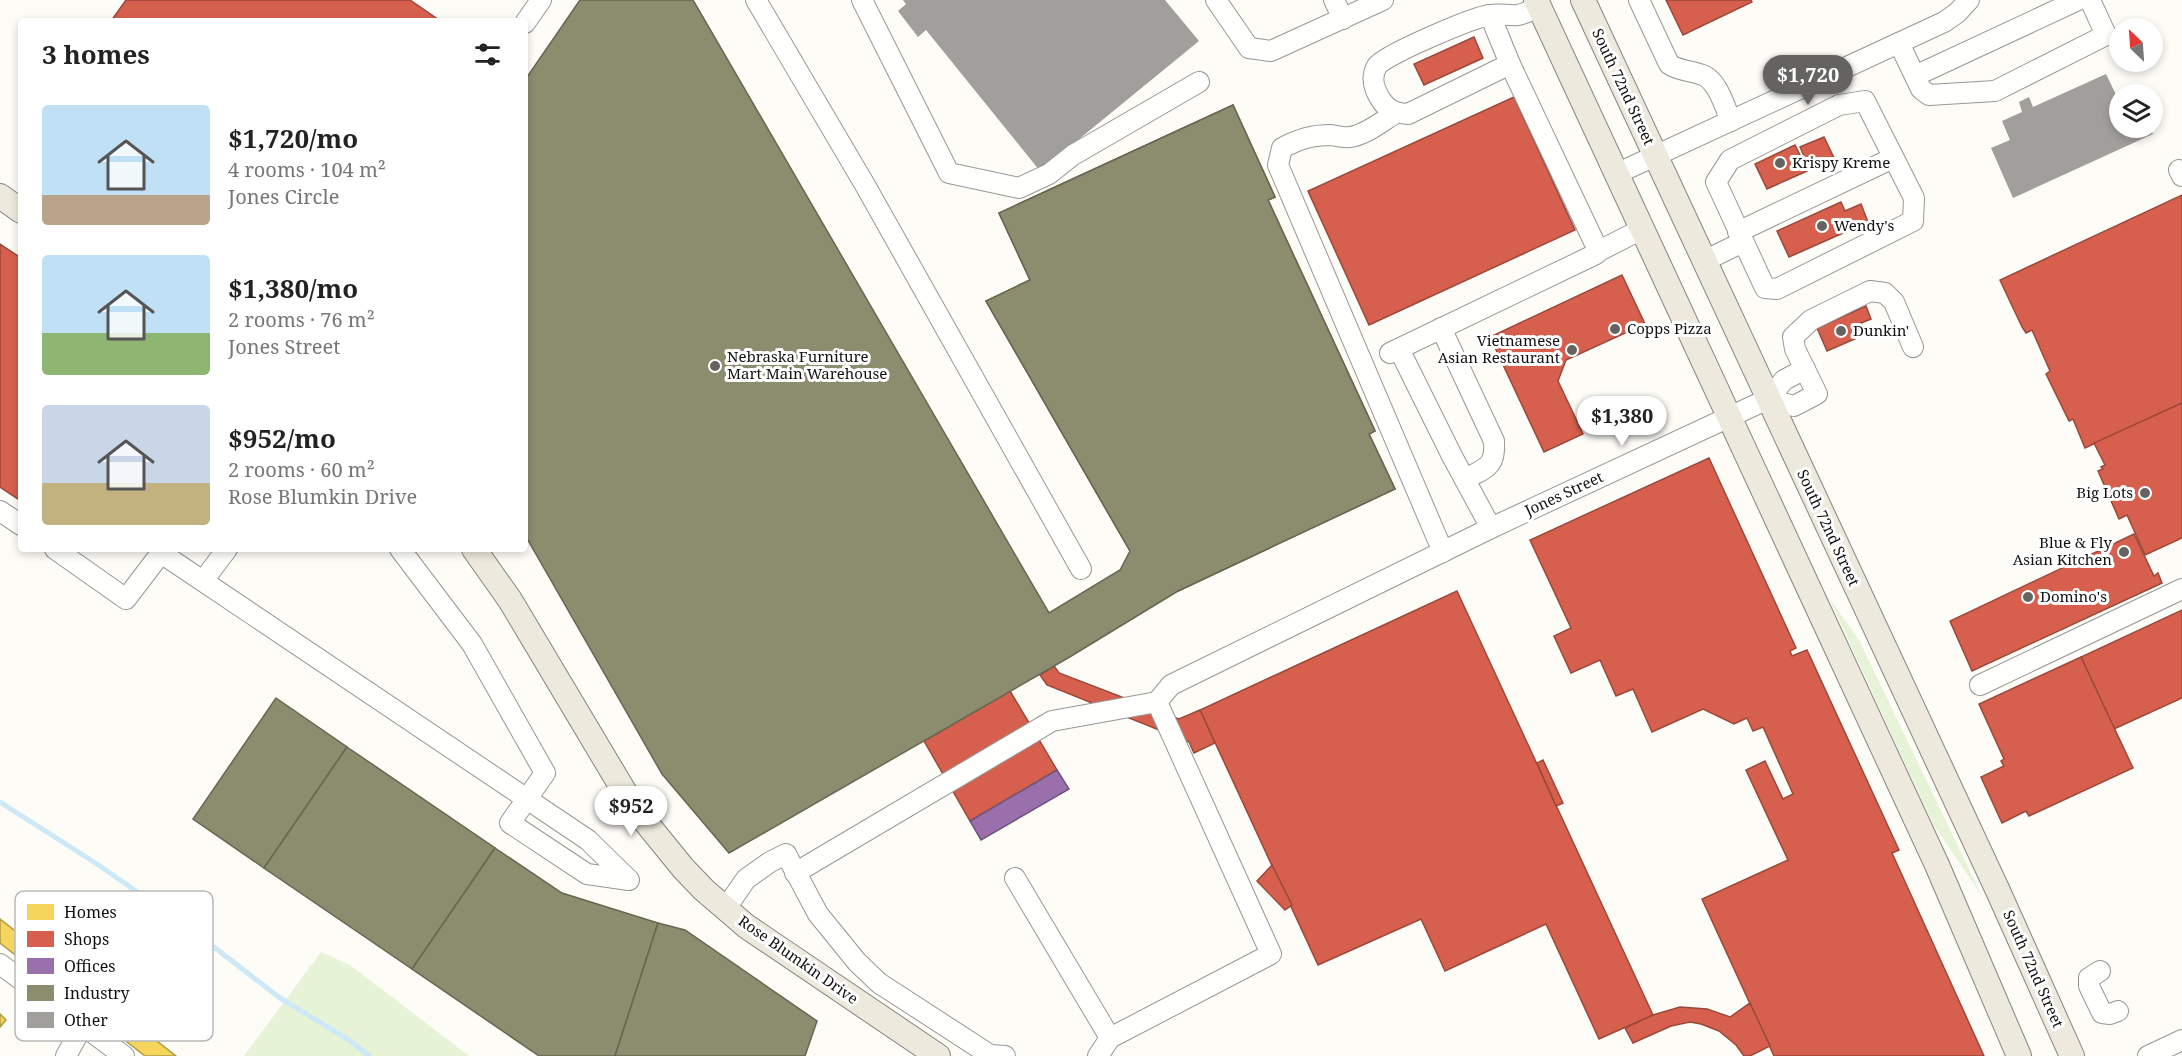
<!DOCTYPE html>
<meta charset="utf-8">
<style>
:root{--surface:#fff;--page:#f2f2f2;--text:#222;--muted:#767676;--accent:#646362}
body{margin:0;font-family:"Noto Serif",serif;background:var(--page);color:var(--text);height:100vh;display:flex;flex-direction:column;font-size:22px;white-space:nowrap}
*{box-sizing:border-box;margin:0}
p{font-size:20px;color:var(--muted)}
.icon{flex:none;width:33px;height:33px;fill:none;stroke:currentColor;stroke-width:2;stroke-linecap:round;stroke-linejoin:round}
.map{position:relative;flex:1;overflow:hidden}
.details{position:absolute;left:18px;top:18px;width:510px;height:534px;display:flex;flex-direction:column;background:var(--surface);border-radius:6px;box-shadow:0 3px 9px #0003}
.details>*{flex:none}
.needle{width:39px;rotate:335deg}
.controls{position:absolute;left:2109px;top:18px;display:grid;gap:12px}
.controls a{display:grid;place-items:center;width:54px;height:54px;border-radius:50%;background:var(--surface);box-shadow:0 3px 9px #0003;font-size:30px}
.price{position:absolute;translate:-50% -51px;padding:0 14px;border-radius:21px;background:#fff;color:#222;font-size:20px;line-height:39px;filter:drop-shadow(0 2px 3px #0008)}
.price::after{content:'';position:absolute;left:50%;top:36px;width:18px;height:14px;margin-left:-9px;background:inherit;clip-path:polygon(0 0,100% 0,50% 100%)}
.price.selected{background:var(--accent);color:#fff}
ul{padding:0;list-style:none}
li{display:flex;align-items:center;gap:18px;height:150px;padding:0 24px}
li span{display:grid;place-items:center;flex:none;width:168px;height:120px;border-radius:6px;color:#555}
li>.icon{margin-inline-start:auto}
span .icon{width:72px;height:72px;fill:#fffc;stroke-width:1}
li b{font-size:26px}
h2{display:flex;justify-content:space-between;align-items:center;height:72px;padding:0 24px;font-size:26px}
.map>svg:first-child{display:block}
</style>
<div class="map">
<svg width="2182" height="1056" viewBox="0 0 2182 1056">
<rect width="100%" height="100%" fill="#fdfcf7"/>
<g fill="#e7f3d7">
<polygon points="1829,598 1859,640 1982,896 1933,824"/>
<polygon points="321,952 350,965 469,1056 244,1056"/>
</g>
<g fill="#f6d55c" stroke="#b19a46" stroke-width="1.5">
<polygon points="0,919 125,1016 176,1056 145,1056 0,943"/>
<polygon points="0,1014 6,1020 0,1027"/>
</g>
<g fill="#d6604d" stroke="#9b483b" stroke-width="1.5">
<polygon points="126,0 410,0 436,18 434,21 111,21"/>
<polygon points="1666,0 1751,0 1752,2 1683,35"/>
<polygon points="1474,37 1483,58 1424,85 1414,64"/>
<polygon points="1514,97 1575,230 1369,325 1308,191"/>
<polygon points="1233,105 1275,197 1268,200 1375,431 1369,434 1395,489 1178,591 1130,551 986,301 1030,280 999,213"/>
<polygon points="1824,137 1834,158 1810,169 1806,160 1803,162 1807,171 1767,189 1755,164 1795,145 1801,157 1804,156 1800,147"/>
<polygon points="2182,195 2182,403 2085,448 2073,419 2069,421 2046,374 2050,371 2032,330 2026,333 2022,327 2000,280"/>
<polygon points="1841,202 1845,211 1861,204 1868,222 1789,257 1777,231"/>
<polygon points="0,244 21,258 21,501 0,487"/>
<polygon points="1622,275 1645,324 1566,360 1558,381 1583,434 1544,452 1490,337"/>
<polygon points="1866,306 1871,319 1861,323 1866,334 1827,351 1817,328"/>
<polygon points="2182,403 2182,538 2145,555 2127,515 2119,519 2098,471 2103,469 2101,467 2105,465 2094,443"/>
<polygon points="1709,458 1796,648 1790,651 1792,656 1807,650 1899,850 1892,853 1984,1056 1774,1056 1702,899 1788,860 1746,770 1765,761 1783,799 1793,794 1763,727 1753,731 1747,718 1734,724 1703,709 1652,732 1633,689 1616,696 1600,660 1571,673 1554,636 1571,628 1530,540"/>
<polygon points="2134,534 2154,576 2158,573 2162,583 1972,671 1950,621"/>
<polygon points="1457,591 1653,1015 1599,1039 1546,924 1445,971 1421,919 1318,965 1200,710"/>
<polygon points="2182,610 2182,698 2114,729 2081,657"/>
<polygon points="2081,657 2133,768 2029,816 2026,811 2002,823 1981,777 2004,766 2001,761 2004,759 1979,704"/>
<polygon points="1054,666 1059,673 1179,719 1200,710 1215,743 1194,753 1189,742 1047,685 1040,675"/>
<polygon points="1010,691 1057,770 970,821 924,741"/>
<polygon points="1543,760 1563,803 1556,806 1537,763"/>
<polygon points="1272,865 1292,905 1285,910 1257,881"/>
<polygon points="1750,1003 1770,1046 1750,1056 1744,1056 1736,1045 1719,1031 1701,1024 1690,1022 1671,1026 1633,1043 1625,1028 1653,1015 1680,1007 1707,1009 1730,1017"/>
</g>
<polygon fill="#9970ab" stroke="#70547d" stroke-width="1.5" points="1057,770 1069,789 981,840 970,821"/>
<g fill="#8c8c6e" stroke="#676752" stroke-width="1.5">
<polygon points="580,0 693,0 1049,613 1120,570 1130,551 986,301 1030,280 999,213 1233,105 1275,197 1268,200 1375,431 1369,434 1395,489 1178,591 1068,658 729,853 662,774 525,535 525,80"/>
<polygon points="276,698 347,747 264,868 193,819"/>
<polygon points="347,747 495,848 412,969 264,868"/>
<polygon points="495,848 562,893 658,923 615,1056 539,1056 412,969"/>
<polygon points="658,923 685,930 817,1021 805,1056 615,1056"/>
</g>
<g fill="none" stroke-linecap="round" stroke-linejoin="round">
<polyline stroke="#cde8f7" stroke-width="5" points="0,802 94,862 184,924 280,998 352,1042 369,1056"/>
</g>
<g fill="#a19f9c">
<polygon points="903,0 1165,0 1199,41 1040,171 926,30 918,37 898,11 906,4"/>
<polygon points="2106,74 2120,103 2120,128 2150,128 2153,134 2013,198 1991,148 2010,140 2002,121 2022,112 2019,102 2029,97 2033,107"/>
</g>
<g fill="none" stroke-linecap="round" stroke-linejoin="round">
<defs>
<g id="minor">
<polyline points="756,0 865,185 1081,569"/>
<polyline points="862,0 949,173 1019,188 1049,174 1073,155 1199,82"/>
<polyline points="1216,0 1249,48 1271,51 1383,0"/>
<polyline points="1334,0 1343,19"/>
<path d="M 1639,0 L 1669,64 C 1680,72 1693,70 1705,76 C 1719,84 1725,108 1731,121"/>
<polyline points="1490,15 1510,64"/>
<polyline points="525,23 541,0"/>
<polyline points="1899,43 1921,89 1929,95 1995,91 2106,35 2090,0"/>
<polyline points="1915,76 2078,0"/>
<polygon points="1865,101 1914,198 1913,221 1777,289 1765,288 1716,182 1730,160 1839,105"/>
<path d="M 1396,113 C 1382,121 1366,135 1350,137 C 1344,138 1337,136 1331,135 C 1312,135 1299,139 1282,148 L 1278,165 L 1443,552"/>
<polyline points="2179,170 2182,176"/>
<polyline points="1616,174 1944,22 1957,13 1969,0"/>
<polyline points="1738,232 1893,158"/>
<polyline points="1597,252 1642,229"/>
<polyline points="1704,261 1743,242"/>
<path d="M 1441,328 L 1494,441 C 1496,467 1486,468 1465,479"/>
<polyline points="1399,349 1452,456 1491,528"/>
<path d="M 1390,353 L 1596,254 L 1596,246 L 1510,64 L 1408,114 C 1396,113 1388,111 1381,100 C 1374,89 1370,78 1377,66 C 1384,55 1474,17 1490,15 C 1499,13 1509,16 1518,15 C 1525,14 1532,9 1539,7"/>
<polyline points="1768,399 1794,406 1817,394 1795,349 1793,337 1811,320 1870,291 1885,293 1894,302 1913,347"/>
<polyline points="0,511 21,525"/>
<polyline points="55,549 126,599 164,549"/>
<polyline points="161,553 588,840 629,880 587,874 510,823 545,773 472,644 400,549"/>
<polyline points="203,581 227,549"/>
<polyline points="1980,685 2182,589"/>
<polyline points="795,873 1052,721 1157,702"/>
<polyline points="1015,878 1110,1038"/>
<polyline points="726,908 746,879 770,862 786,854 818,914 857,962 879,983 990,1055 1005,1056"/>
<polyline points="0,964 124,1056"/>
<polyline points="2100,971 2089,978 2089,986 2102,1013 2110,1014 2118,1011"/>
<polyline points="66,1056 83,1025"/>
<polyline points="1098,1056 1110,1038 1271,954 1157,702 1171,685 1491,528 1768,399 1784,380 1805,369"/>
<polyline points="2148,1056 2182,1040"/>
</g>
<g id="major">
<polyline points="1536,0 1937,865 2019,1056"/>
<polyline points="1583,0 1998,891 2072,1056"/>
<polyline points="0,196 21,211"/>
<polyline points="474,549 510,600 624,791 644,820 683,868 704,890 746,926 938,1056"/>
</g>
</defs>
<use href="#minor" stroke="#979795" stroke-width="22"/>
<use href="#major" stroke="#858482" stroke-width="26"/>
<use href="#minor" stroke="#fffffe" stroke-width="20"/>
<use href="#major" stroke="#ede9dc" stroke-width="24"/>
</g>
<g fill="#646362" stroke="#fff" stroke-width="2">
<circle cx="1780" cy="163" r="6"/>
<circle cx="1822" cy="226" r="6"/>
<circle cx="1615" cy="329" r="6"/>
<circle cx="1841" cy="331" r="6"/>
<circle cx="1572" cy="350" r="6"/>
<circle cx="715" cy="366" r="6"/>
<circle cx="2145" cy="493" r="6"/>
<circle cx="2124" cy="552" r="6"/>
<circle cx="2028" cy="597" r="6"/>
</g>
<g text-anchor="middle" stroke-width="6" stroke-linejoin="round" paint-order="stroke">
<g font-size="15" fill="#111" stroke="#fff">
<text transform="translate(1623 87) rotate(65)" y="5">South 72nd Street</text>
<text transform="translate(1564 494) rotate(-25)" y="5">Jones Street</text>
<text transform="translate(1828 528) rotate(65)" y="5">South 72nd Street</text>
<text transform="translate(798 960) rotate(35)" y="5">Rose Blumkin Drive</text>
<text transform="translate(2033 969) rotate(66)" y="5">South 72nd Street</text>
</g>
<g font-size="15" fill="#111" stroke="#fff" text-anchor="start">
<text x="1792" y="168">Krispy Kreme</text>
<text x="1834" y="231">Wendy's</text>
<text x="1627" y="334">Copps Pizza</text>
<text x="1853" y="336">Dunkin'</text>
<text x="1560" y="346" text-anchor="end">Vietnamese<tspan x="1560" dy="17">Asian Restaurant</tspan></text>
<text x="727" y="362">Nebraska Furniture<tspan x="727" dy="17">Mart Main Warehouse</tspan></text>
<text x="2133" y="498" text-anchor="end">Big Lots</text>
<text x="2112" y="548" text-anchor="end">Blue &amp; Fly<tspan x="2112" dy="17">Asian Kitchen</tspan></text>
<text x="2040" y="602">Domino's</text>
</g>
</g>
<rect x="15" y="891" width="198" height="150" rx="9" fill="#fff" stroke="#b8b8b8" stroke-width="1.5"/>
<rect x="27" y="904" width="27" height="16" fill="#f6d55c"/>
<rect x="27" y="931" width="27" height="16" fill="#d6604d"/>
<rect x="27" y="958" width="27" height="16" fill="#9970ab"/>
<rect x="27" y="985" width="27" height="16" fill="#8c8c6e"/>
<rect x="27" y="1012" width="27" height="16" fill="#a19f9c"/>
<g font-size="16" fill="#111">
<text x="64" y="918">Homes</text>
<text x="64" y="945">Shops</text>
<text x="64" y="972">Offices</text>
<text x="64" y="999">Industry</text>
<text x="64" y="1026">Other</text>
</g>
</svg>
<div class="controls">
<a><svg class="needle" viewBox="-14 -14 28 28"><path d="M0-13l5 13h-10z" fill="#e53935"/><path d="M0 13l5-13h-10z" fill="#767676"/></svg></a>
<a><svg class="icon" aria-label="layers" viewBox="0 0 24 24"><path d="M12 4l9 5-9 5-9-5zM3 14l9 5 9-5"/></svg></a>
</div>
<b class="price selected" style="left:1808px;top:106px">$1,720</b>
<b class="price" style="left:1622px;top:447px">$1,380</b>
<b class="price" style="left:631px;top:837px">$952</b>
<section class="details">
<h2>3 homes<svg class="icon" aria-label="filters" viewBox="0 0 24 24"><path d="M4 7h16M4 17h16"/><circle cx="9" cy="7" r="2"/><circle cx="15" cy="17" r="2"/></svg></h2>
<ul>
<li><span style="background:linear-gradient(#bfe0f5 75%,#b9a48a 0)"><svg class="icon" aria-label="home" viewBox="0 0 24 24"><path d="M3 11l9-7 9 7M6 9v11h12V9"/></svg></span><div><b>$1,720/mo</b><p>4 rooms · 104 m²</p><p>Jones Circle</p></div></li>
<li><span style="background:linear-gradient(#bfe0f5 65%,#8fb573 0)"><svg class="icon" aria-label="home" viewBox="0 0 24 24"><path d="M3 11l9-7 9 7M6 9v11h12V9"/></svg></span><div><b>$1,380/mo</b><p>2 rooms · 76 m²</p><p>Jones Street</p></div></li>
<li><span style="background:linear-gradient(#c9d6e8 65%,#c2b280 0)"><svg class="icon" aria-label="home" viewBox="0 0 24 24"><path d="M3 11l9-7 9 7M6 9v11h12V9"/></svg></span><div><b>$952/mo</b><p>2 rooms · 60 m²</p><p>Rose Blumkin Drive</p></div></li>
</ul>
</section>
</div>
